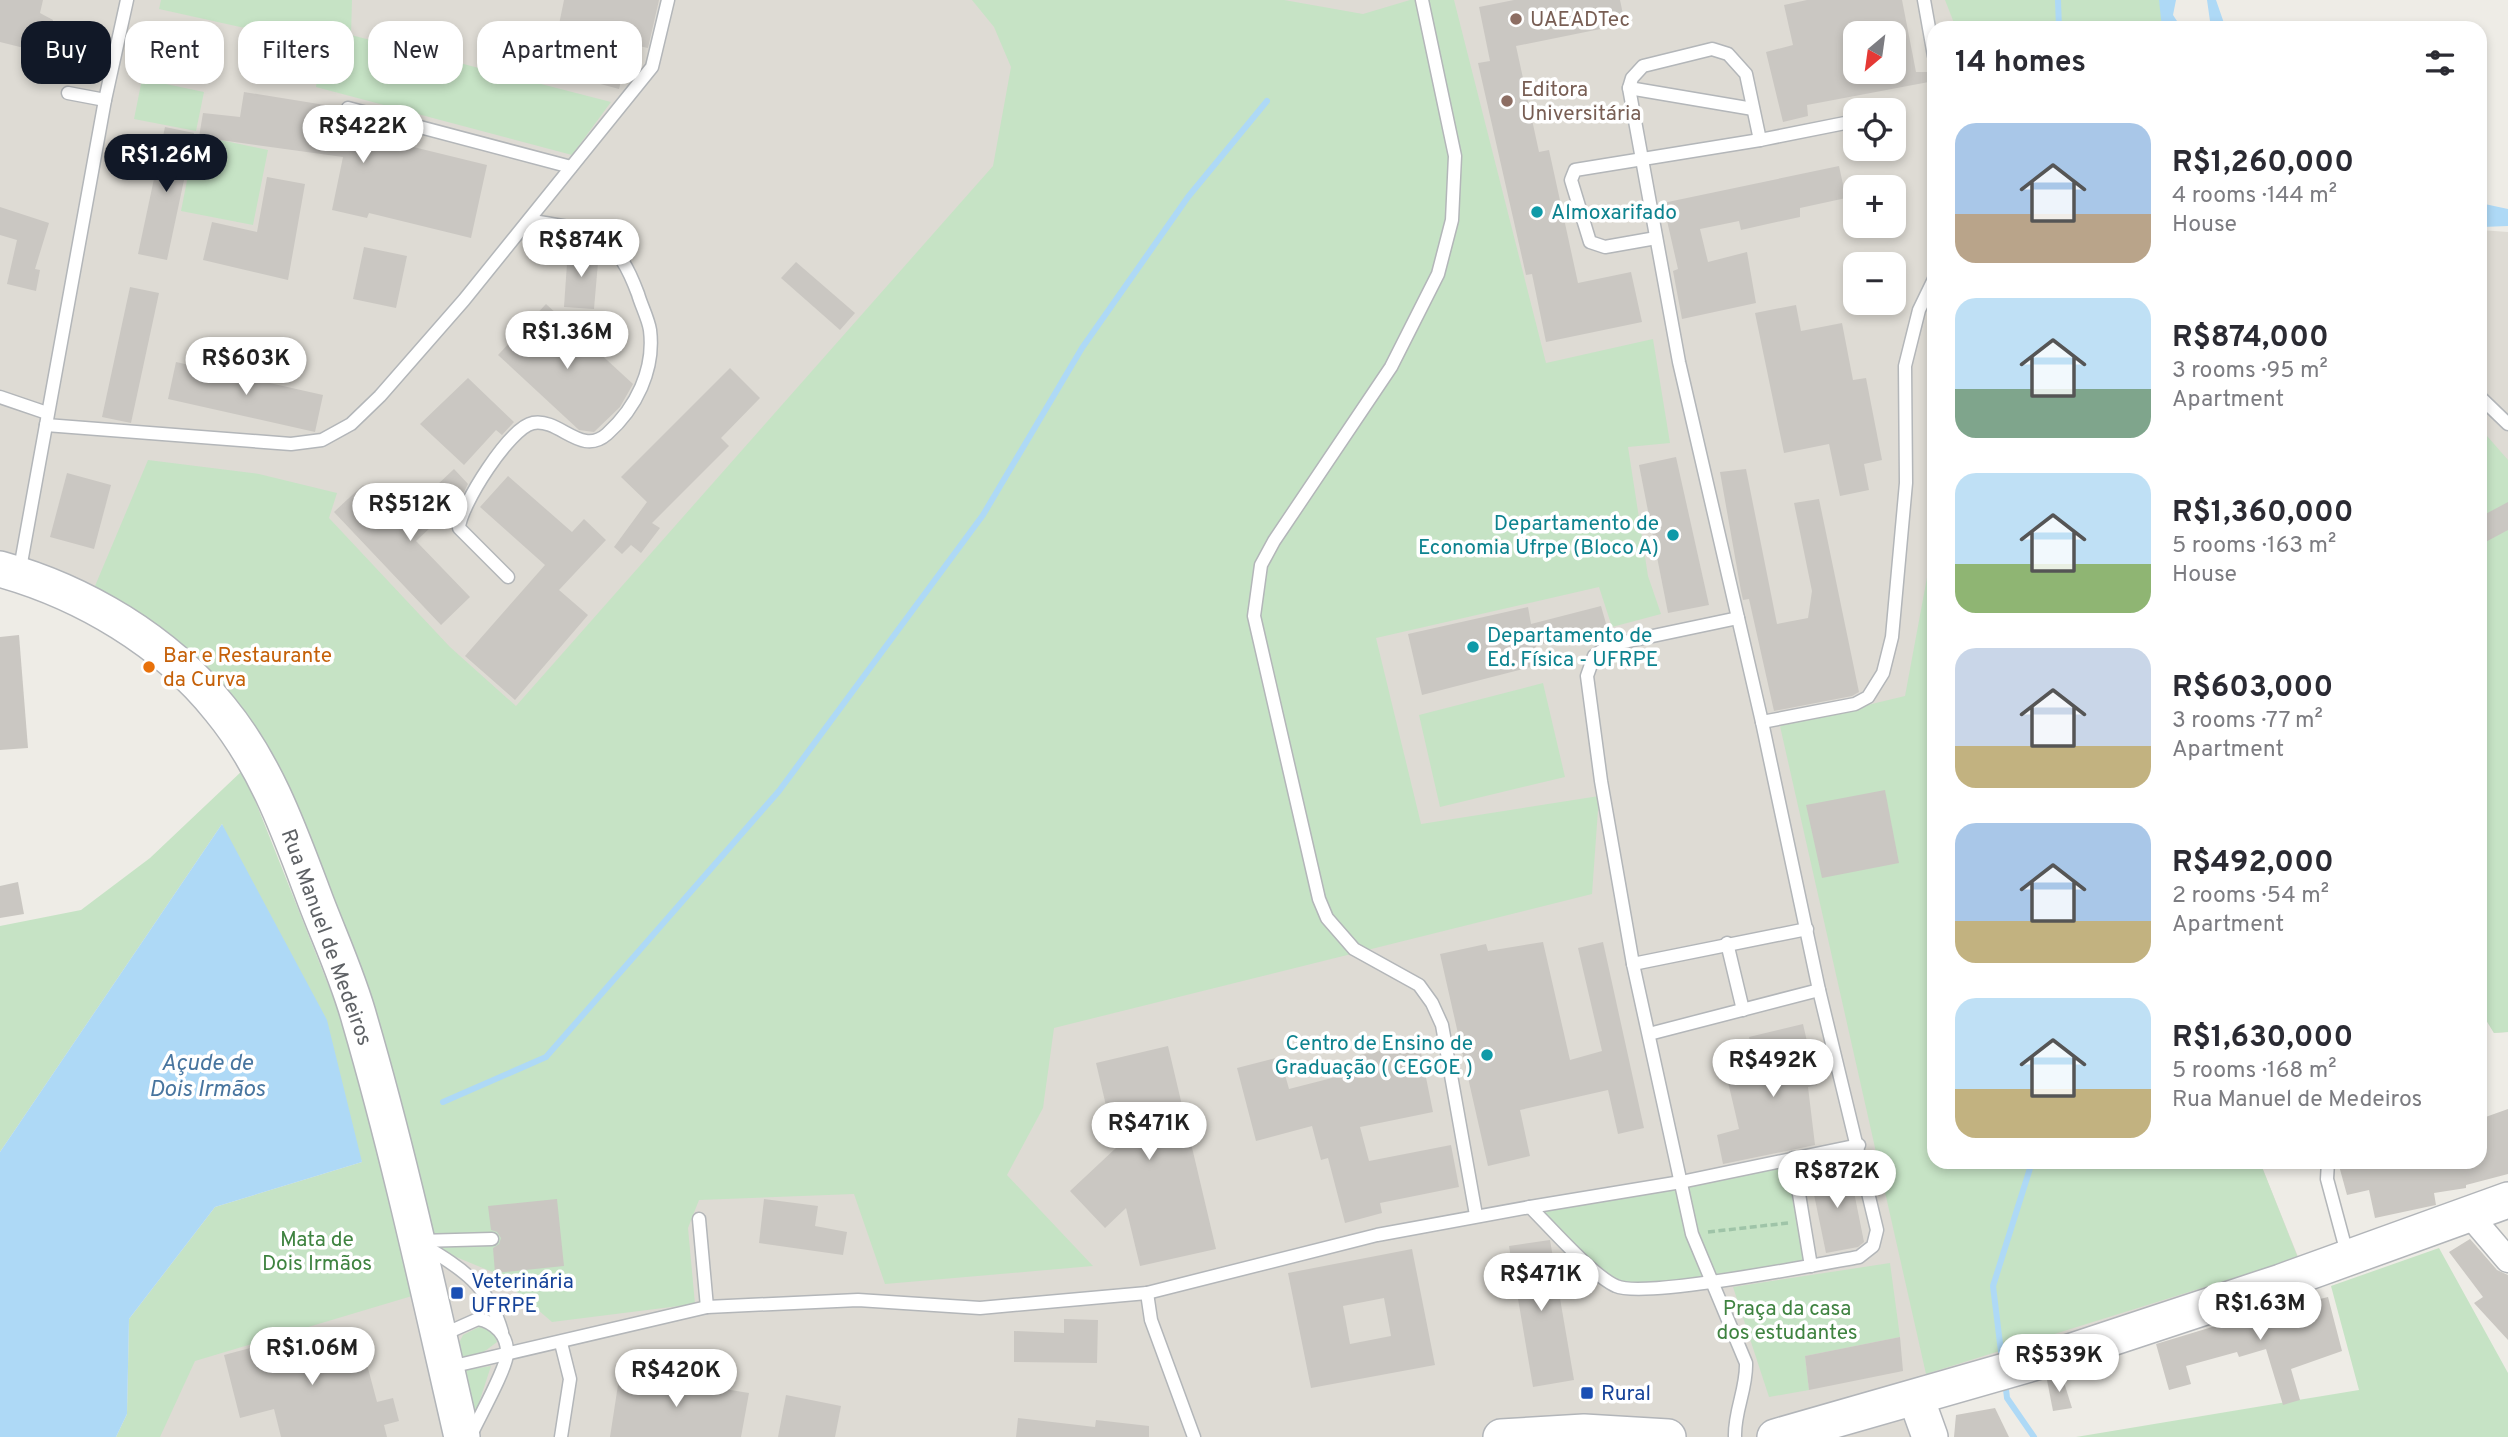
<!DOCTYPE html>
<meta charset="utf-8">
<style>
:root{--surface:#fff;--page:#f2f2f3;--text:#2b2b33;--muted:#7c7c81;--accent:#111827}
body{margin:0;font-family:Overpass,sans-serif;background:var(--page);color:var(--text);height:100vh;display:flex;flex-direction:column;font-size:26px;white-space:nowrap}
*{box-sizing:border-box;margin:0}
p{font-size:23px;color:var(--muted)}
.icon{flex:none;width:38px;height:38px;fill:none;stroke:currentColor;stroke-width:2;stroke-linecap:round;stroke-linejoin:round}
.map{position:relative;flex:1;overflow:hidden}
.details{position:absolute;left:1927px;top:21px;width:560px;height:1148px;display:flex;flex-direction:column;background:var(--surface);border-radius:21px;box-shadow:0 4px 10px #0003}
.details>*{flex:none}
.banner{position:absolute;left:21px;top:21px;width:665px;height:63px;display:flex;gap:14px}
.needle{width:46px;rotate:209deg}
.buttons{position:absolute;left:1843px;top:21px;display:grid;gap:14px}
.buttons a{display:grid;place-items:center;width:63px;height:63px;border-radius:14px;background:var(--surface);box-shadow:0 4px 10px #0003;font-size:35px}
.price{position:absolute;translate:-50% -60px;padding:0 16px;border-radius:24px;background:#fff;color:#222;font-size:23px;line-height:46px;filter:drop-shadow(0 2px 4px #0008)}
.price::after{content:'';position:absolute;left:50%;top:42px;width:21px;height:16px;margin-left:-10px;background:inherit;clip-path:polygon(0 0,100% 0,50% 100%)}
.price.selected{background:var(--accent);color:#fff}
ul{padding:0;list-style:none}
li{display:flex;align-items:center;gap:21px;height:175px;padding:0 28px}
li span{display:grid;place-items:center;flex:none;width:196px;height:140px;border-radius:21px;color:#555}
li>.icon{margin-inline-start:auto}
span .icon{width:84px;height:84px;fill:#fffc;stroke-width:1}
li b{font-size:30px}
h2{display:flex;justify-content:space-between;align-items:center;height:84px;padding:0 28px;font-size:30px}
.tag{padding:0 24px;border-radius:21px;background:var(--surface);box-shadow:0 4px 10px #0003;font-size:24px;line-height:63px}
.tag.selected{background:var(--accent);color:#fff}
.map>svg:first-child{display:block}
</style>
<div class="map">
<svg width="2508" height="1437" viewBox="0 0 2508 1437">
<rect width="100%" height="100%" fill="#eeece6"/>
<g fill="#dedbd4" fill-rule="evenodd">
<path d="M 0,0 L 2122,0 L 2153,28 L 1934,28 L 1934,1162 L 2260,1162 L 2305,1274 L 1917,1398 L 1922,1437 L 141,1437 L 217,1212 L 398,1172 L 360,1018 L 229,713 L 0,558 ZM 1855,33 L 1894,33 L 1894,72 L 1855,72 ZM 1855,110 L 1894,110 L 1894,149 L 1855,149 ZM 1855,187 L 1894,187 L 1894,226 L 1855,226 ZM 1855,264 L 1894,264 L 1894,303 L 1855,303 Z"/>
<polygon points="2480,230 2508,232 2508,1032 2494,1033 2480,1010"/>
</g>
<g fill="#c6e3c5">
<polygon points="161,0 352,0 351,35 611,102 572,155 316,87 322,45 159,9"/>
<polygon points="972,0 1284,0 1363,14 1410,0 1454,0 1546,363 1653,339 1670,443 1628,447 1648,576 1661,614 1612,627 1599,587 1376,638 1421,824 1599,796 1592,894 1054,1028 1043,1108 1007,1175 1093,1266 885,1284 854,1194 699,1200 688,1228 695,1304 552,1322 495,1273 417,1241 382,1105 206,668 95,586 148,460 259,474 337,493 329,518 450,647 516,706 993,166 1011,67 994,27"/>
<polygon points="1945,0 2172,0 2163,28 1956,28"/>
<polygon points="142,79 204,92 196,131 134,119"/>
<polygon points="196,135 268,150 253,225 181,211"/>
<polygon points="1934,375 1934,1162 2260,1162 2298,1258 1926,1374 1780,726 1905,696 1931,556"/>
<polygon points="2480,428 2508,460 2508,1032 2494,1033 2480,1010"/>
<polygon points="1543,683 1565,777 1440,807 1419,715"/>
<polygon points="243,770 347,1032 412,1296 195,1361 160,1437 116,1437 127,1414 129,1319 215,1207 362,1162 222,824 0,1152 0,926 81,910 150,858"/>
<polygon points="1791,1162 1808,1263 1615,1292 1532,1205"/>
<polygon points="2439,1248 2508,1373 2508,1437 2076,1437 2359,1390 2331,1286"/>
<polygon points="1890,1263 1900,1337 1805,1356 1809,1390 1769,1397 1733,1287"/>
<polygon points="479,1327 493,1331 497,1342 473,1360 462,1357 456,1349 463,1335"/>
<polygon points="491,1366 475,1415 465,1370"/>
</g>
<g fill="#aed9f6">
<polygon points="2159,0 2176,0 2173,15 2179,24 2190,28 2162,28"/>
<polygon points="2207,0 2216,0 2225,26 2204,28 2210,21"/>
<polygon points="163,47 206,56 201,81 158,71"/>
<polygon points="2480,203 2508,209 2508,226 2482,227"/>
<polygon points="222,824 327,1020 362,1162 215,1207 129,1319 127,1414 116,1437 0,1437 0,1152"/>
</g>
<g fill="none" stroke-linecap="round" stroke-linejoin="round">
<g stroke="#aed9f6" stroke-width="6">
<polyline points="2058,0 2059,28"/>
<polyline points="443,1102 546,1057 779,791 983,515 1082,348 1188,197 1267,101"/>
<polyline points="2002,1360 1993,1286 2032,1162"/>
<polyline points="2005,1381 2007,1398 2034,1437"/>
</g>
</g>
<g fill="#cac7c2" fill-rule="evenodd">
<polygon points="0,0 43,0 40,13 53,20 49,43 32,50 0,42"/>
<polygon points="564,0 659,0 648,48 630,44 619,89 534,66 541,41 555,44"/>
<polygon points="1514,0 1620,0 1625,24 1516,46 1539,152 1549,150 1578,283 1631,272 1642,322 1546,342 1532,274 1526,275 1478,63 1490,61 1479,7"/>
<path d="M 1807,0 L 1902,0 L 1916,72 L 1934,72 L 1934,81 L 1807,105 L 1808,116 L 1783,122 L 1766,52 L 1793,45 L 1784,5 ZM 1855,33 L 1894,33 L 1894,72 L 1855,72 Z"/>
<polygon points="244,92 325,105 321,132 395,147 397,143 487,165 471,238 369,213 367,218 332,210 343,157 199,137 203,113 240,117"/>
<polygon points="165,127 194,133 167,260 138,254"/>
<polygon points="1839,166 1846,198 1800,208 1800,217 1772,223 1741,230 1739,221 1700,229 1708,262 1747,252 1756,303 1682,319 1673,271 1678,269 1663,203"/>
<polygon points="267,177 305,184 288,280 203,260 212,222 257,232"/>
<polygon points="0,207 49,223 35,269 40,270 36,291 7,284 17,240 0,235"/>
<polygon points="364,247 407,256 396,308 353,299"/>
<polygon points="568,249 599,251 594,309 564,307"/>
<polygon points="796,262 855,313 840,330 781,278"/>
<polygon points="130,287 159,293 131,423 102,417"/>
<polygon points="546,304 633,384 620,407 594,432 579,430 498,355"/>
<polygon points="1796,305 1801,331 1842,323 1853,380 1866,378 1882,460 1864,464 1869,490 1840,496 1829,444 1784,453 1755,313"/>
<polygon points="176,362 323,395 315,432 168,399"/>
<polygon points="730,368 760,398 721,438 729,446 652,523 660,528 641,553 631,545 622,554 614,547 647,502 621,477"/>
<polygon points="468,378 514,422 502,435 496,430 464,465 420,424"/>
<polygon points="1676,457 1709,605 1668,613 1639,465"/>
<polygon points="454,469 468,484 460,500 416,541 470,597 441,625 334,512 363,485 398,522"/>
<polygon points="1746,469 1777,624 1808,618 1812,591 1794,503 1819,499 1859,692 1852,696 1774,711 1749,599 1743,600 1741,591 1720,472"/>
<polygon points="67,473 111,485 94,549 50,537"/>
<polygon points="508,476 572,532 584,519 606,540 559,590 588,615 515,700 465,656 545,565 480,507"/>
<polygon points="2508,502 2508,530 2480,545 2480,517"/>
<polygon points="1601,606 1607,627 1536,646 1539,665 1422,695 1408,634 1528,607 1531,624"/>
<polygon points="19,635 28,748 0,750 0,637"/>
<polygon points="1885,790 1899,863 1822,878 1806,805"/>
<polygon points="18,882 24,914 0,918 0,886"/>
<polygon points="1543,942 1570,1060 1602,1051 1578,948 1603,942 1644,1128 1618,1134 1608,1090 1520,1110 1530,1156 1488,1166 1440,954 1486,944 1488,951"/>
<polygon points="1803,1024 1817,1085 1808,1087 1815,1145 1723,1164 1717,1135 1739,1129 1728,1082 1758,1074 1749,1037"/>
<polygon points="1419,1043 1433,1112 1360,1127 1369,1161 1451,1145 1459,1187 1380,1203 1382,1213 1345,1223 1328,1158 1321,1160 1312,1126 1256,1141 1237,1068 1280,1057 1289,1089 1363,1070 1360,1055"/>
<polygon points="1168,1046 1216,1249 1140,1266 1126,1208 1105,1228 1070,1191 1116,1148 1096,1063"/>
<polygon points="2508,1109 2508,1174 2466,1185 2466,1188 2434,1193 2436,1205 2431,1206 2375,1218 2369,1190 2347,1195 2338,1162 2480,1162 2480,1119"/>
<polygon points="1849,1167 1864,1242 1858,1247 1826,1253 1810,1175"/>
<polygon points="557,1199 564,1266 495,1273 493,1248 499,1244 501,1238 497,1232 491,1230 488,1206"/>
<polygon points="764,1199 818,1206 815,1226 847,1232 843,1255 759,1243"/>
<polygon points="2470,1239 2497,1270 2508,1275 2508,1340 2474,1303 2483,1297 2449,1252"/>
<polygon points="1550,1240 1574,1380 1533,1387 1509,1246"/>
<path d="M 1412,1249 L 1435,1365 L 1311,1388 L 1288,1273 ZM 1384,1298 L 1391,1336 L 1350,1344 L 1343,1306 Z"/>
<polygon points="2309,1293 2312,1301 2328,1297 2342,1351 2291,1369 2300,1400 2283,1405 2266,1349 2239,1357 2237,1352 2186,1366 2191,1384 2169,1390 2156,1344 2255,1314"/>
<polygon points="1064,1319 1098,1320 1097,1363 1014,1362 1014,1331 1064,1333"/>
<polygon points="357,1327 377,1402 393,1398 399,1421 384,1425 387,1437 281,1437 274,1409 240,1418 224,1355 277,1341 279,1347"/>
<polygon points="1900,1337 1903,1371 1809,1390 1805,1356"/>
<polygon points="620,1372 749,1393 741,1437 610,1437"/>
<polygon points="2062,1376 2072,1408 2053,1411 2047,1380"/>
<polygon points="786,1395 841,1406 835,1437 778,1437"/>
<polygon points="1995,1408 2009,1437 1954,1437 1956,1415"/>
<polygon points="1018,1418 1095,1427 1096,1420 1149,1426 1149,1437 1016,1437"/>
</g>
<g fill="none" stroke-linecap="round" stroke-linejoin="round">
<defs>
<g id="lane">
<polyline points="1422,0 1455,156 1452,220 1438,274 1391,367 1274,541 1261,565 1254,616 1319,899 1327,918 1354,949 1419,985 1432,1003 1442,1025 1476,1215"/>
<polyline points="1924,0 1934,56"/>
<polyline points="1629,88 1753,109"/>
<polyline points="68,93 105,100"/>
<polyline points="348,108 571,167"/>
<polyline points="1656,238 1605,247 1590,242 1571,180 1575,170 1760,140"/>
<polyline points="0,397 47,413"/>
<polyline points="2480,397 2508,424"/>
<polyline points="46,425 291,444 322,440 351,424 380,396 464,300 652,67 668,0"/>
<polyline points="19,574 105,100 127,0"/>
<path d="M 508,577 L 459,528 C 460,506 510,427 533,423 C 560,418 581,457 607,434 C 636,408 655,370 650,330 C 648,318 641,305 638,294 C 629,270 620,250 596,236 C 581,227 546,224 529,220"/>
<polyline points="1762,722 1855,704 1868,697 1883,673 1892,637 1906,483 1905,366 1919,310 1934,279"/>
<polyline points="1727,943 1743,1010"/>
<polyline points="1633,964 1807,929"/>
<polyline points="1649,1034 1819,990 1762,722 1679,362 1629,88 1632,78 1643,66 1712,49 1728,54 1746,74 1760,140 1855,121"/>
<polyline points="1793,1158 1811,1266"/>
<polyline points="2328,1162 2327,1179 2348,1257"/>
<polyline points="1530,1207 1681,1182 1859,1145"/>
<polyline points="699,1219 707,1307"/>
<polyline points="419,1241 492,1239"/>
<path d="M 423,1245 C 463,1269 489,1286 502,1332"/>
<polyline points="1147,1293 1151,1320 1194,1437"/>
<path d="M 442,1335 L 478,1319 C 495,1322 508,1336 507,1354 C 506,1370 478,1419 470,1437"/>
<polyline points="561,1343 570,1379 561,1437"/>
<path d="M 450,1367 L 707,1307 L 858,1300 L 980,1308 L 1147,1293 L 1377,1235 L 1530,1207 C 1550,1227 1593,1276 1616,1286 C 1644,1299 1819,1264 1859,1257 L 1873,1246 L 1877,1230 L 1819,990"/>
<path d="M 1735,1437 C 1734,1411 1747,1389 1746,1363 L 1692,1234 L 1633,964 L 1601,781 L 1587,676 L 1594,656 L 1610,645 L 1738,618"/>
</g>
<polyline id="street" points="2468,1213 2508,1260"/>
<g id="secondary">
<path d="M 0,569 C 83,592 166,641 220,709 C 267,766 290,833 316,902 C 331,941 349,980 360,1021 C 400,1158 430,1298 462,1437"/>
<polyline points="1916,1398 1930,1437"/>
<polyline points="1501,1437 1584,1432 1668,1437"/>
<polyline points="1775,1437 2054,1357 2281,1282 2508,1200"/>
</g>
</defs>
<use href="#lane" stroke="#b3b6b9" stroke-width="15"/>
<use href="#street" stroke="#b3b6b9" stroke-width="27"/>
<use href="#secondary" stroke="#b2b5b9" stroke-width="38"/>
<polyline stroke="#9fc4a8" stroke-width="3.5" stroke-dasharray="7 3.5" stroke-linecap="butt" points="1708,1232 1788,1223"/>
<use href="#lane" stroke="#fff" stroke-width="12"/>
<use href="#street" stroke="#fff" stroke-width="24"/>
<use href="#secondary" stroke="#fff" stroke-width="35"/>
</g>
<g fill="#8d6e63" stroke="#fff" stroke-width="2.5">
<circle cx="1516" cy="19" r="7"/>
<circle cx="1507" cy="101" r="7"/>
</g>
<g fill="#0f9aa8" stroke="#fff" stroke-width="2.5">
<circle cx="1537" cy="212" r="7"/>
<circle cx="1673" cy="535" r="7"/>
<circle cx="1473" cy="647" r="7"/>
<circle cx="1487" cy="1055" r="7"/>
</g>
<circle fill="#e8710a" stroke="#fff" stroke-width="2.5" cx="149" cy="667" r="7"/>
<g fill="#1a4fb4" stroke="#fff" stroke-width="2.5">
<rect x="450" y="1286" width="14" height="14" rx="3.5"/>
<rect x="1580" y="1386" width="14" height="14" rx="3.5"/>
</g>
<g text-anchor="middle" stroke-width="7" stroke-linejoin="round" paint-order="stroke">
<g font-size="21" fill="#785e54" stroke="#fff" text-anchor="start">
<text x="1530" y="26">UAEADTec</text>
<text x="1521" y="96">Editora<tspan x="1521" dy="24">Universitária</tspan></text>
</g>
<g font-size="21" fill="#0d838f" stroke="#fff" text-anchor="start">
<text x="1551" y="219">Almoxarifado</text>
<text x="1659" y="530" text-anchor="end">Departamento de<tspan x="1659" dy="24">Economia Ufrpe (Bloco A)</tspan></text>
<text x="1487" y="642">Departamento de<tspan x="1487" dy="24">Ed. Física - UFRPE</tspan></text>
<text x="1473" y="1050" text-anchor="end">Centro de Ensino de<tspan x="1473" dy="24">Graduação ( CEGOE )</tspan></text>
</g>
<g font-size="21" fill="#c56008" stroke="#fff" text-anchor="start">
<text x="163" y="662">Bar e Restaurante<tspan x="163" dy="24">da Curva</tspan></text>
</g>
<g font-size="21" fill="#5e6165" stroke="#fff">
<text transform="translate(327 937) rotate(70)" y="7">Rua Manuel de Medeiros</text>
</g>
<g font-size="21" fill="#3f8340" stroke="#fff">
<text x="317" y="1246">Mata de<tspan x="317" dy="24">Dois Irmãos</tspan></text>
<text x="1787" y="1315">Praça da casa<tspan x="1787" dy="24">dos estudantes</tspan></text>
</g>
<g font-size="21" fill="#164399" stroke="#fff" text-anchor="start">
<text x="471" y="1288">Veterinária<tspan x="471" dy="24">UFRPE</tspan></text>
<text x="1601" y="1400">Rural</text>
</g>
<g font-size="23" font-style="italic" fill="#48759f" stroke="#fff">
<text x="207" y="1070">Açude de<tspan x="207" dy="26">Dois Irmãos</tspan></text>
</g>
</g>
</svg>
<div class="buttons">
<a><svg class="needle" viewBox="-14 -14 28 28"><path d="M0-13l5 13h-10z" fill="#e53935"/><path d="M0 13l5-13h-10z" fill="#7c7c81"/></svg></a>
<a><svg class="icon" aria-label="locate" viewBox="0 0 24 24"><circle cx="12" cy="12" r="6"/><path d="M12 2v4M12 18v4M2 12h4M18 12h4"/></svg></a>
<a>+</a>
<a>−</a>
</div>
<b class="price" style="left:363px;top:165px">R$422K</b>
<b class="price selected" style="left:166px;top:194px">R$1.26M</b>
<b class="price" style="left:581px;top:279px">R$874K</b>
<b class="price" style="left:567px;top:371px">R$1.36M</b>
<b class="price" style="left:246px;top:397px">R$603K</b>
<b class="price" style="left:410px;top:543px">R$512K</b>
<b class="price" style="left:1773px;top:1099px">R$492K</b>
<b class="price" style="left:1149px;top:1162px">R$471K</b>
<b class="price" style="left:1837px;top:1210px">R$872K</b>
<b class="price" style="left:1541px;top:1313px">R$471K</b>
<b class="price" style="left:2260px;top:1342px">R$1.63M</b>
<b class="price" style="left:312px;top:1387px">R$1.06M</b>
<b class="price" style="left:2059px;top:1394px">R$539K</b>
<b class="price" style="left:676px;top:1409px">R$420K</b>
<div class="banner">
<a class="tag selected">Buy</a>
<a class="tag">Rent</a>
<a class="tag">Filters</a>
<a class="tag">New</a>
<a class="tag">Apartment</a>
</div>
<section class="details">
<h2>14 homes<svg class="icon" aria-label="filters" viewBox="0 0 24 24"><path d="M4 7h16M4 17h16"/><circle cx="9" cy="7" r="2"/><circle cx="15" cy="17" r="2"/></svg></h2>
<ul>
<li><span style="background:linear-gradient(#a9c7e8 65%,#b9a48a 0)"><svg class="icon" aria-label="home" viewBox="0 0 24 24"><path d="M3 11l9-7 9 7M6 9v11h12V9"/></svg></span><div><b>R$1,260,000</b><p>4 rooms · 144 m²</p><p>House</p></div></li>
<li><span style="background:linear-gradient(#bfe0f5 65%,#7fa58c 0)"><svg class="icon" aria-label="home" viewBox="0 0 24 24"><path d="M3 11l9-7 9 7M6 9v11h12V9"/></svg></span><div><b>R$874,000</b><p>3 rooms · 95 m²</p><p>Apartment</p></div></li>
<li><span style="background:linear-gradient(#bfe0f5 65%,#8fb573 0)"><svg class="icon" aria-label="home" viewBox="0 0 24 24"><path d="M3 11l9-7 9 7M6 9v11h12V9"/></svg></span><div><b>R$1,360,000</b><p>5 rooms · 163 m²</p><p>House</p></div></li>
<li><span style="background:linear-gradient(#c9d6e8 70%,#c2b280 0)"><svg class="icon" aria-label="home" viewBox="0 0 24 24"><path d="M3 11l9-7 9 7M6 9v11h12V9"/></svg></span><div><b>R$603,000</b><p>3 rooms · 77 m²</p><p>Apartment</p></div></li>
<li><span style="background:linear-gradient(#a9c7e8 70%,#c2b280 0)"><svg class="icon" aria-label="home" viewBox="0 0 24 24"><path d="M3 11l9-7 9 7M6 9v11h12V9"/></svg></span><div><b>R$492,000</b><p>2 rooms · 54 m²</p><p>Apartment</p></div></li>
<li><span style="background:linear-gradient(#bfe0f5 65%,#c2b280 0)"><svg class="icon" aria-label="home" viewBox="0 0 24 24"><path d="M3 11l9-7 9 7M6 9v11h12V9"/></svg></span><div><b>R$1,630,000</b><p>5 rooms · 168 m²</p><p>Rua Manuel de Medeiros</p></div></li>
</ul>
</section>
</div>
